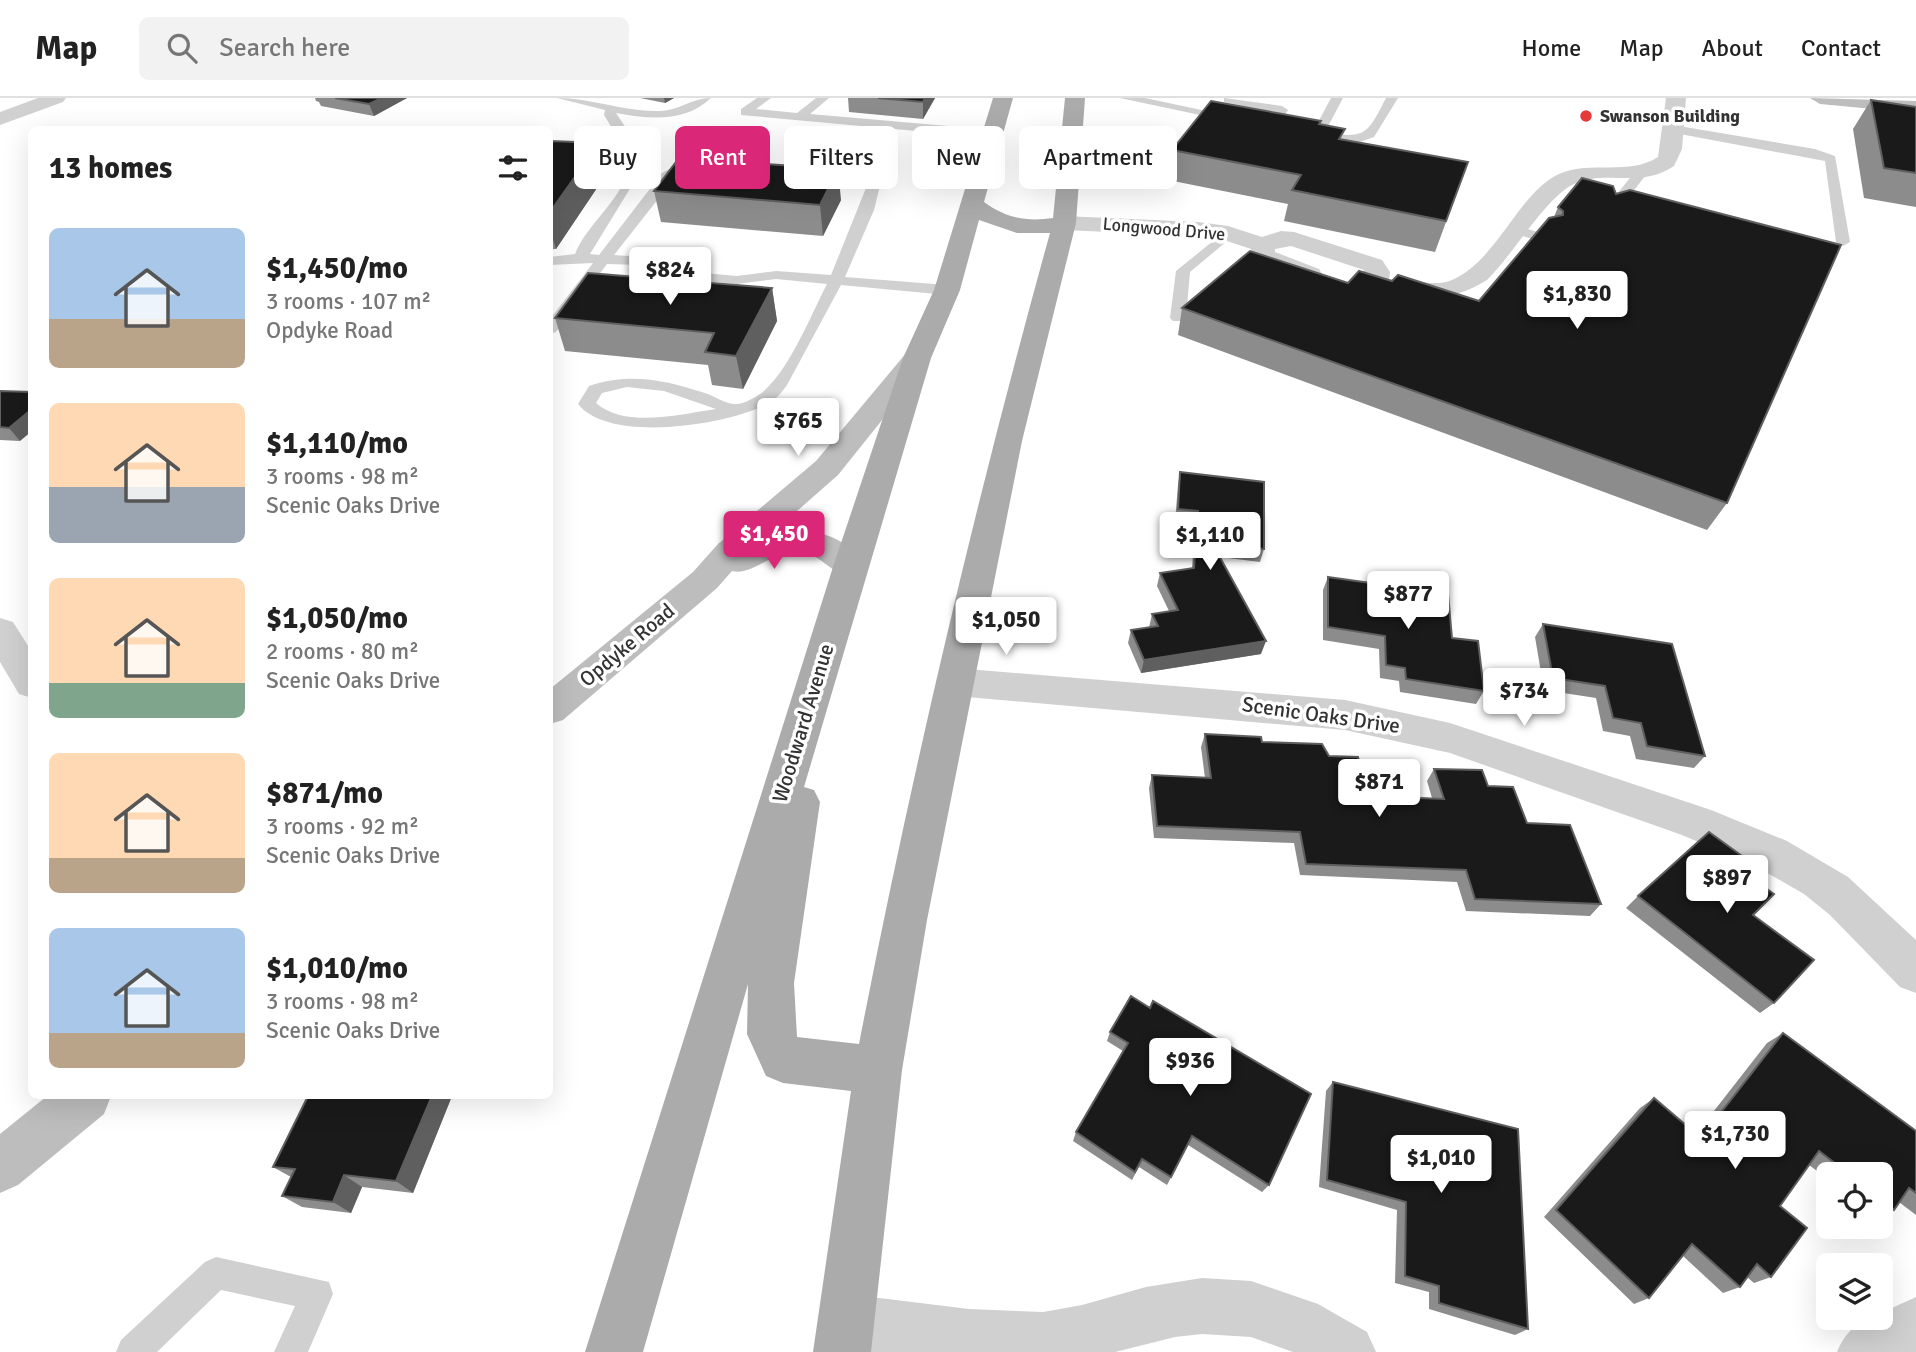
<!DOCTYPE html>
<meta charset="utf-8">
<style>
:root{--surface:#fff;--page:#f2f2f2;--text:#222;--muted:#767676;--line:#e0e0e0;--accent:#db2777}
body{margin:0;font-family:Signika,sans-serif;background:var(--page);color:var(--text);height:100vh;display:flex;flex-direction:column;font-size:26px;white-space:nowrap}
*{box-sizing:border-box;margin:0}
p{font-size:23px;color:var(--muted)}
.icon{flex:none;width:38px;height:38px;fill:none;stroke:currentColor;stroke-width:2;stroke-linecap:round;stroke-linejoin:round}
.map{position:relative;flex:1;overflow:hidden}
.side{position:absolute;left:28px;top:28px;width:525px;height:973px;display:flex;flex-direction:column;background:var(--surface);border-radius:10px;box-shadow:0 7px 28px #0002}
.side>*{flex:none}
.hud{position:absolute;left:574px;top:28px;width:665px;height:63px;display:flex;gap:14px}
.controls{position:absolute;left:1816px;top:1064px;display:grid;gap:14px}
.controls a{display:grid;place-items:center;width:77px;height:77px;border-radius:10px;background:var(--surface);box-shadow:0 7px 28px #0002;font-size:35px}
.price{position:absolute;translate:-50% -60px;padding:0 16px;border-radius:7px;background:#fff;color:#222;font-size:23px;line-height:46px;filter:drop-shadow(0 2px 4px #0008)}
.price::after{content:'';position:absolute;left:50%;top:42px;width:21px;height:16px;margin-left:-10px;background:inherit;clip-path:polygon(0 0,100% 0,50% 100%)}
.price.selected{background:var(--accent);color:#fff}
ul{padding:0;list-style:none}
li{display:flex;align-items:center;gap:21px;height:175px;padding:0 21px}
li span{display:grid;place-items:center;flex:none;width:196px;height:140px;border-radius:10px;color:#555}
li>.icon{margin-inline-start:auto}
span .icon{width:84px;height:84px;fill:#fffc;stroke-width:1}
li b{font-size:30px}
h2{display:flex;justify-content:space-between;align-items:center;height:84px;padding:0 21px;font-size:30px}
.pill{padding:0 24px;border-radius:10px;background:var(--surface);box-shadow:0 7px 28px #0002;font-size:24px;line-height:63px}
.pill.selected{background:var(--accent);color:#fff}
header{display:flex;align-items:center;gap:42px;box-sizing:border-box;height:98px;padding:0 35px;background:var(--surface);border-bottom:2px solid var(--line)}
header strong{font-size:33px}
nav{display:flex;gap:38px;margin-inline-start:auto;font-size:24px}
.search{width:490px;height:63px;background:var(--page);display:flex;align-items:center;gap:18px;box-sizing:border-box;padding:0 24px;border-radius:10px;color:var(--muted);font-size:26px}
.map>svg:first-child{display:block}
</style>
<header>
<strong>Map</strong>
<div class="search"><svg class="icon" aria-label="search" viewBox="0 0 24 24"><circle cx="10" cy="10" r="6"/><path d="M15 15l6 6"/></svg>Search here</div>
<nav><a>Home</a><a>Map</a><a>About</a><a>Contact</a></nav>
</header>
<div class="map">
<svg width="1916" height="1254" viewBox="0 0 1916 1254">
<rect width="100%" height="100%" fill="#fff"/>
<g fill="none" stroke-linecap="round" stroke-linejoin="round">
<g fill="#d0d0d0" fill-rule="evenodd">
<path d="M 557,0 C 592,0 625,14 659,13 C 678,13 692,0 711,0 C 685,25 649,21 616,15 L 638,48 L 642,71 L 590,156 L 599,157 L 662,75 L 675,68 L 681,72 L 614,157 L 658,160 L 663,161 L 663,167 L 681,173 L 737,178 L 776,173 L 831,177 L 866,90 L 847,82 L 805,77 L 804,74 C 817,64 867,77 880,88 L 874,112 L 845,179 L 947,187 L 955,192 L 947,197 L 841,187 L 787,287 C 781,295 776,302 767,306 C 728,327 609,346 578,306 L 589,288 C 628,274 666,282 705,295 C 714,298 726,306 735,306 C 743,307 758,298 764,293 C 790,270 811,217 827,186 L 776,181 L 737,186 L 680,181 L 639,167 L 607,166 L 556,234 L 550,236 L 550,221 L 593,165 L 550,167 L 550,159 L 575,156 C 587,125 625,100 629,66 L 550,63 L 550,55 L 629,58 L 604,17 L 605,12 ZM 627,289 L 664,293 L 716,311 C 681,316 626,331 596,305 L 602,295 Z"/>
<polygon points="757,0 771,0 756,11 797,15 816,0 829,0 810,16 994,32 1000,36 994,40 741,17 741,11"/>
<polygon points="1120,0 1145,0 1239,20 1233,24"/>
<polygon points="1224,0 1282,8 1288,12 1276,30 1272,31 1266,27 1275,14 1224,4"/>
<path d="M 1331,0 L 1343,0 L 1325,34 C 1366,42 1368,35 1386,0 L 1398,0 L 1374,39 L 1354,46 L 1305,35 L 1314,32 Z"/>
<polygon points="1673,27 1815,51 1835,58 1850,144 1843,148 1836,144 1825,63 1669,34 1669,28"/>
<polygon points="1638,70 1649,73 1614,118 1604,118 1604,112"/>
<polygon points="1517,128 1548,137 1550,140 1543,144 1512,135 1510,132"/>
<polygon points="1228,131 1233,132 1233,138 1190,174 1186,220 1183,223 1173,223 1170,220 1176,173"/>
<polygon points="216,1159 329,1184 333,1196 308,1254 274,1254 295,1208 221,1192 157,1254 116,1254 121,1242 205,1164"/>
</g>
<g fill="#d0d0d0" fill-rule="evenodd">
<polygon points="38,0 66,0 63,4 0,27 0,14"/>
<path d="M 1666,0 L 1686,0 L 1682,51 L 1674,68 C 1640,91 1606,71 1574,86 C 1546,99 1512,158 1487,182 C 1454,203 1423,203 1386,193 L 1382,188 L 1367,187 L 1363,182 L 1364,172 L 1291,148 L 1275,151 L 1275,154 L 1319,171 L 1322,176 L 1319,181 L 1301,181 L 1254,163 L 1251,151 L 1224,142 L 1198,138 L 1064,132 L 1056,130 L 1052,125 L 1056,120 L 1064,118 L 1198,124 L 1228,128 L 1262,139 L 1281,133 L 1294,134 L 1382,162 L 1390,174 L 1389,182 C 1409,177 1430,191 1452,182 C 1498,162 1518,95 1559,76 C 1591,62 1629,78 1658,59 Z"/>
<polygon points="0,520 13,524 32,554 32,600 19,596 0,564"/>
<polygon points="955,570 1345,602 1450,625 1711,712 1787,743 1848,779 1916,842 1916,895 1900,889 1830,817 1804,796 1757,769 1682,737 1450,655 1345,632 955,598 942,594 936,584 942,574"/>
<polygon points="1202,1180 1251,1183 1318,1206 1367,1234 1376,1254 1293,1254 1251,1239 1202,1236 1175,1239 1115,1254 861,1254 827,1244 819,1224 827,1204 847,1196 969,1211 1043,1214 1082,1207 1146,1189"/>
<path d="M 1916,1199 L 1916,1254 L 1837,1254 C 1845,1235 1858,1220 1881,1220 L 1881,1215 Z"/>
</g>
<g fill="#bdbdbd" fill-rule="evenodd">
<polygon points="1810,0 1916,3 1916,15 1820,6"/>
<path d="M 917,252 L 927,254 L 931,260 L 927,266 L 838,377 L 772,435 C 806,426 848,437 867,469 L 862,477 C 833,485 823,452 794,453 C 772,454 752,478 732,473 L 717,490 L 563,622 L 550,626 L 550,591 L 693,474 L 718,446 L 816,363 L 907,254 Z"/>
<polygon points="47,998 111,998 104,1016 18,1087 0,1095 0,1036"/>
</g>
<path fill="#ababab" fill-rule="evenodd" d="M 993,0 L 1013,0 L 984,104 C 1006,120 1026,124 1053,120 L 1065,0 L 1085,0 L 1076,125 L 1022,343 L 927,822 L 902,972 L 871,1254 L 813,1254 L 851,993 L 783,985 L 766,978 L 747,936 L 748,886 L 643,1254 L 585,1254 L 833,469 L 903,260 L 934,192 ZM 979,122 L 1017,135 L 1050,135 C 976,402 912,673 859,946 L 797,939 L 794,885 L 820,704 L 814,692 L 804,689 L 931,260 L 960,192 Z"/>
</g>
<g fill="#8c8c8c">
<polygon points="315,0 407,0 374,18 321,8 319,4 316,3"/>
<polygon points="640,0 674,0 665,5"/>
<polygon points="848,0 935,0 923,21 849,14"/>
<polygon points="1871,2 1916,9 1916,109 1864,100 1853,31"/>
<polygon points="1321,23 1320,26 1342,41 1468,64 1435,154 1284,123 1288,106 1168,82 1172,52"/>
<polygon points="550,43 599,45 607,75 556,151 550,151"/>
<polygon points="1582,80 1727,405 1707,432 1178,237 1182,210 1348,185 1392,183 1479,203 1554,119 1558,109"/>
<polygon points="654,93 841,102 823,138 661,124"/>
<polygon points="772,190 777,223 743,291 712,287 708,267 565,253 555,220"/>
<polygon points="0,293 20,343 0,342"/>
<polygon points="1180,374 1264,451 1260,464 1220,459 1261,556 1141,575 1128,545 1131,532 1149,530 1152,516 1169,513 1157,488 1160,475 1192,470 1195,427 1175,424 1178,387"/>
<polygon points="1328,479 1452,540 1484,593 1476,606 1400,594 1399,583 1380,580 1379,551 1323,542 1323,492"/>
<polygon points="1543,526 1705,658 1694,670 1636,661 1630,638 1603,633 1596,600 1544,592 1535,539"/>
<polygon points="1205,636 1262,644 1329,658 1368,698 1432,700 1427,683 1434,671 1488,688 1527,725 1601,806 1590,818 1466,813 1457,784 1300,777 1294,745 1154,740 1149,690 1152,677 1205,680 1201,649"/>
<polygon points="1751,779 1753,817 1774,905 1760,915 1626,810 1638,798"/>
<polygon points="1131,898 1269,1087 1262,1094 1188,1047 1167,1087 1139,1069 1132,1082 1073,1043 1076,1034 1123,953 1107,943 1110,934"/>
<polygon points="1783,935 1916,1033 1916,1117 1899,1104 1894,1112 1881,1117 1881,1076 1829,1076 1829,1082 1809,1067 1780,1108 1771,1179 1754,1185 1747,1179 1740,1189 1723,1195 1683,1158 1649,1200 1634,1206 1544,1119 1640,1010 1654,1000 1696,1036 1767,945"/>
<polygon points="1333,984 1528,1231 1515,1237 1429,1211 1429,1194 1395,1185 1397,1112 1319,1089 1326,993"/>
<polygon points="308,998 452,998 413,1095 362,1089 351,1115 302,1109 282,1098 291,1079 273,1069"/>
</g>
<g fill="#5f5f5f">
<polygon points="382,0 407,0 374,18 369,6"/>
<polygon points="664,0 674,0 665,5"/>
<polygon points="925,0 935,0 923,21 923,4"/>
<polygon points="599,45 607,75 556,151 550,131 550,114"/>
<polygon points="838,71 841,102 823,138 820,107"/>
<polygon points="772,190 777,223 743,291 736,258"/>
<polygon points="32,311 32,333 20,343 9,330"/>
<polygon points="1266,543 1261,556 1141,575 1144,562"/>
<polygon points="432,998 452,998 413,1095 396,1083"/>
<polygon points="344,1077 362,1089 351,1115 333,1104"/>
</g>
<g fill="#1a1a1a" stroke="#5f5f5f" stroke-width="2">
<polygon points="335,0 382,0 369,6"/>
<polygon points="878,0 925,0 923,4"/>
<polygon points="1871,2 1916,9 1916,75 1884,70"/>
<polygon points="1211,3 1321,23 1319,26 1345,31 1339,41 1468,64 1446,123 1292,92 1301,77 1172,52"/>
<polygon points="550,43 599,45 550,114"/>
<polygon points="679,60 838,71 820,107 654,93"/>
<polygon points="1582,80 1613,88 1616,96 1630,92 1841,147 1727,405 1182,210 1250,153 1348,185 1359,173 1392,183 1398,177 1479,203 1549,120 1563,117 1563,113 1558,109"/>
<polygon points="588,175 772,190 736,258 705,254 714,235 555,220"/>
<polygon points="0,293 32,294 32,311 9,330 0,329"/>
<polygon points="1180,374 1264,384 1264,451 1212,445 1266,543 1144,562 1131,532 1158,528 1152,516 1178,512 1160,475 1194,470 1198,413 1178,411"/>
<polygon points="1328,479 1448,496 1452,540 1478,543 1484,593 1406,581 1405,570 1386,567 1385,538 1328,529"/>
<polygon points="1543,526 1672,546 1705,658 1647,648 1641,625 1613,620 1605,588 1553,580"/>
<polygon points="1205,636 1261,639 1262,644 1322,646 1329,658 1358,659 1368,698 1444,701 1434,671 1482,672 1488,688 1513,689 1527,725 1570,727 1601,806 1475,801 1466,772 1306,766 1300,734 1157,728 1152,677 1211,680"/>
<polygon points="1709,734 1760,771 1751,779 1774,796 1753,817 1814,862 1774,905 1638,798"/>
<polygon points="1131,898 1150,910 1153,903 1311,996 1269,1087 1192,1038 1171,1079 1142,1061 1135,1074 1076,1034 1128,945 1110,934"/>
<polygon points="1783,935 1916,1033 1916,1095 1909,1090 1894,1112 1881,1101 1881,1076 1849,1076 1819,1053 1780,1108 1807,1130 1771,1179 1757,1166 1740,1189 1692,1146 1649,1200 1556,1112 1654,1000 1701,1040"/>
<polygon points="1333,984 1518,1031 1528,1231 1439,1205 1439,1188 1405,1178 1406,1104 1327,1082"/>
<polygon points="308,998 432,998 396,1083 344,1077 333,1104 282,1098 295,1071 273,1069"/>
</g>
<circle fill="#e5393a" stroke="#fff" stroke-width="2.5" cx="1586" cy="18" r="7"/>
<g text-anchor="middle" stroke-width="7" stroke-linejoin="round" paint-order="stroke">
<g font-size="18" font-weight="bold" fill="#333" stroke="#fff" text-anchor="start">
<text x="1600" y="24">Swanson Building</text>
</g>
<g font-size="18" fill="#333" stroke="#fff">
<text transform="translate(1164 131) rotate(5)" y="6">Longwood Drive</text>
</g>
<g font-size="21" fill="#333" stroke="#fff">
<text transform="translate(627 547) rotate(-40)" y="7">Opdyke Road</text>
<text transform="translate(1321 617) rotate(8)" y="7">Scenic Oaks Drive</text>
<text transform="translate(803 625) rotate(-73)" y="7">Woodward Avenue</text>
</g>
</g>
</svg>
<div class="controls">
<a><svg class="icon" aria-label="locate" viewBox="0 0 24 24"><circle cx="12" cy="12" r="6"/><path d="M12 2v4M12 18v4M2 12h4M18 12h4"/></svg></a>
<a><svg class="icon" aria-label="layers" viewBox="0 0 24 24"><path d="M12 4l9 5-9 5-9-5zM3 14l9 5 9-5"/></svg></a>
</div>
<b class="price" style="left:670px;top:209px">$824</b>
<b class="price" style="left:1577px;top:233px">$1,830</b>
<b class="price" style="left:798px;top:360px">$765</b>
<b class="price selected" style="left:774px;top:473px">$1,450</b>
<b class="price" style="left:1210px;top:474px">$1,110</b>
<b class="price" style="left:1408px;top:533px">$877</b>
<b class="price" style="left:1006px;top:559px">$1,050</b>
<b class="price" style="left:1524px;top:630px">$734</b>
<b class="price" style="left:1379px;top:721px">$871</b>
<b class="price" style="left:1727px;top:817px">$897</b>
<b class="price" style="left:1190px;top:1000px">$936</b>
<b class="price" style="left:1735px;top:1073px">$1,730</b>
<b class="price" style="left:1441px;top:1097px">$1,010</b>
<div class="hud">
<a class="pill">Buy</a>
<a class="pill selected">Rent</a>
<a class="pill">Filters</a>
<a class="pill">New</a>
<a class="pill">Apartment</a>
</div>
<section class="side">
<h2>13 homes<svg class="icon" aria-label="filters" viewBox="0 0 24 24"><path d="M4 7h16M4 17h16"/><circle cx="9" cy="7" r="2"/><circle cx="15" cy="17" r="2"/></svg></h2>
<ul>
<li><span style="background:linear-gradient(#a9c7e8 65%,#b9a48a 0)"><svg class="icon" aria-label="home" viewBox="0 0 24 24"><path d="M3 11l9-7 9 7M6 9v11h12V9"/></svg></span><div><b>$1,450/mo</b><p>3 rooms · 107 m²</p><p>Opdyke Road</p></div></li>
<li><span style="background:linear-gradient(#ffd9b3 60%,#9aa5b1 0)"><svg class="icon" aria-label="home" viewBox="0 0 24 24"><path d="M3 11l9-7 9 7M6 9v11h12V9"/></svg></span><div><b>$1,110/mo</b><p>3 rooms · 98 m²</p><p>Scenic Oaks Drive</p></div></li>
<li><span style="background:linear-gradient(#ffd9b3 75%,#7fa58c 0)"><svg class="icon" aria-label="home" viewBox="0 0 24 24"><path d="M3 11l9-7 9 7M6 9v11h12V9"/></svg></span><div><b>$1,050/mo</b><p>2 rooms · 80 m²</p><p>Scenic Oaks Drive</p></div></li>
<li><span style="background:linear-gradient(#ffd9b3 75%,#b9a48a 0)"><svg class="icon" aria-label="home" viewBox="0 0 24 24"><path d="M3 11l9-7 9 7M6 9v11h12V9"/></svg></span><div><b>$871/mo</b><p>3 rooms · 92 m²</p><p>Scenic Oaks Drive</p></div></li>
<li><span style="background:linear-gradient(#a9c7e8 75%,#b9a48a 0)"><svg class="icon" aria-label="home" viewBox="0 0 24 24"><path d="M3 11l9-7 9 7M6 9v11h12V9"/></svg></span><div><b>$1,010/mo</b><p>3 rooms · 98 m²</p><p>Scenic Oaks Drive</p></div></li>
</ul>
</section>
</div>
